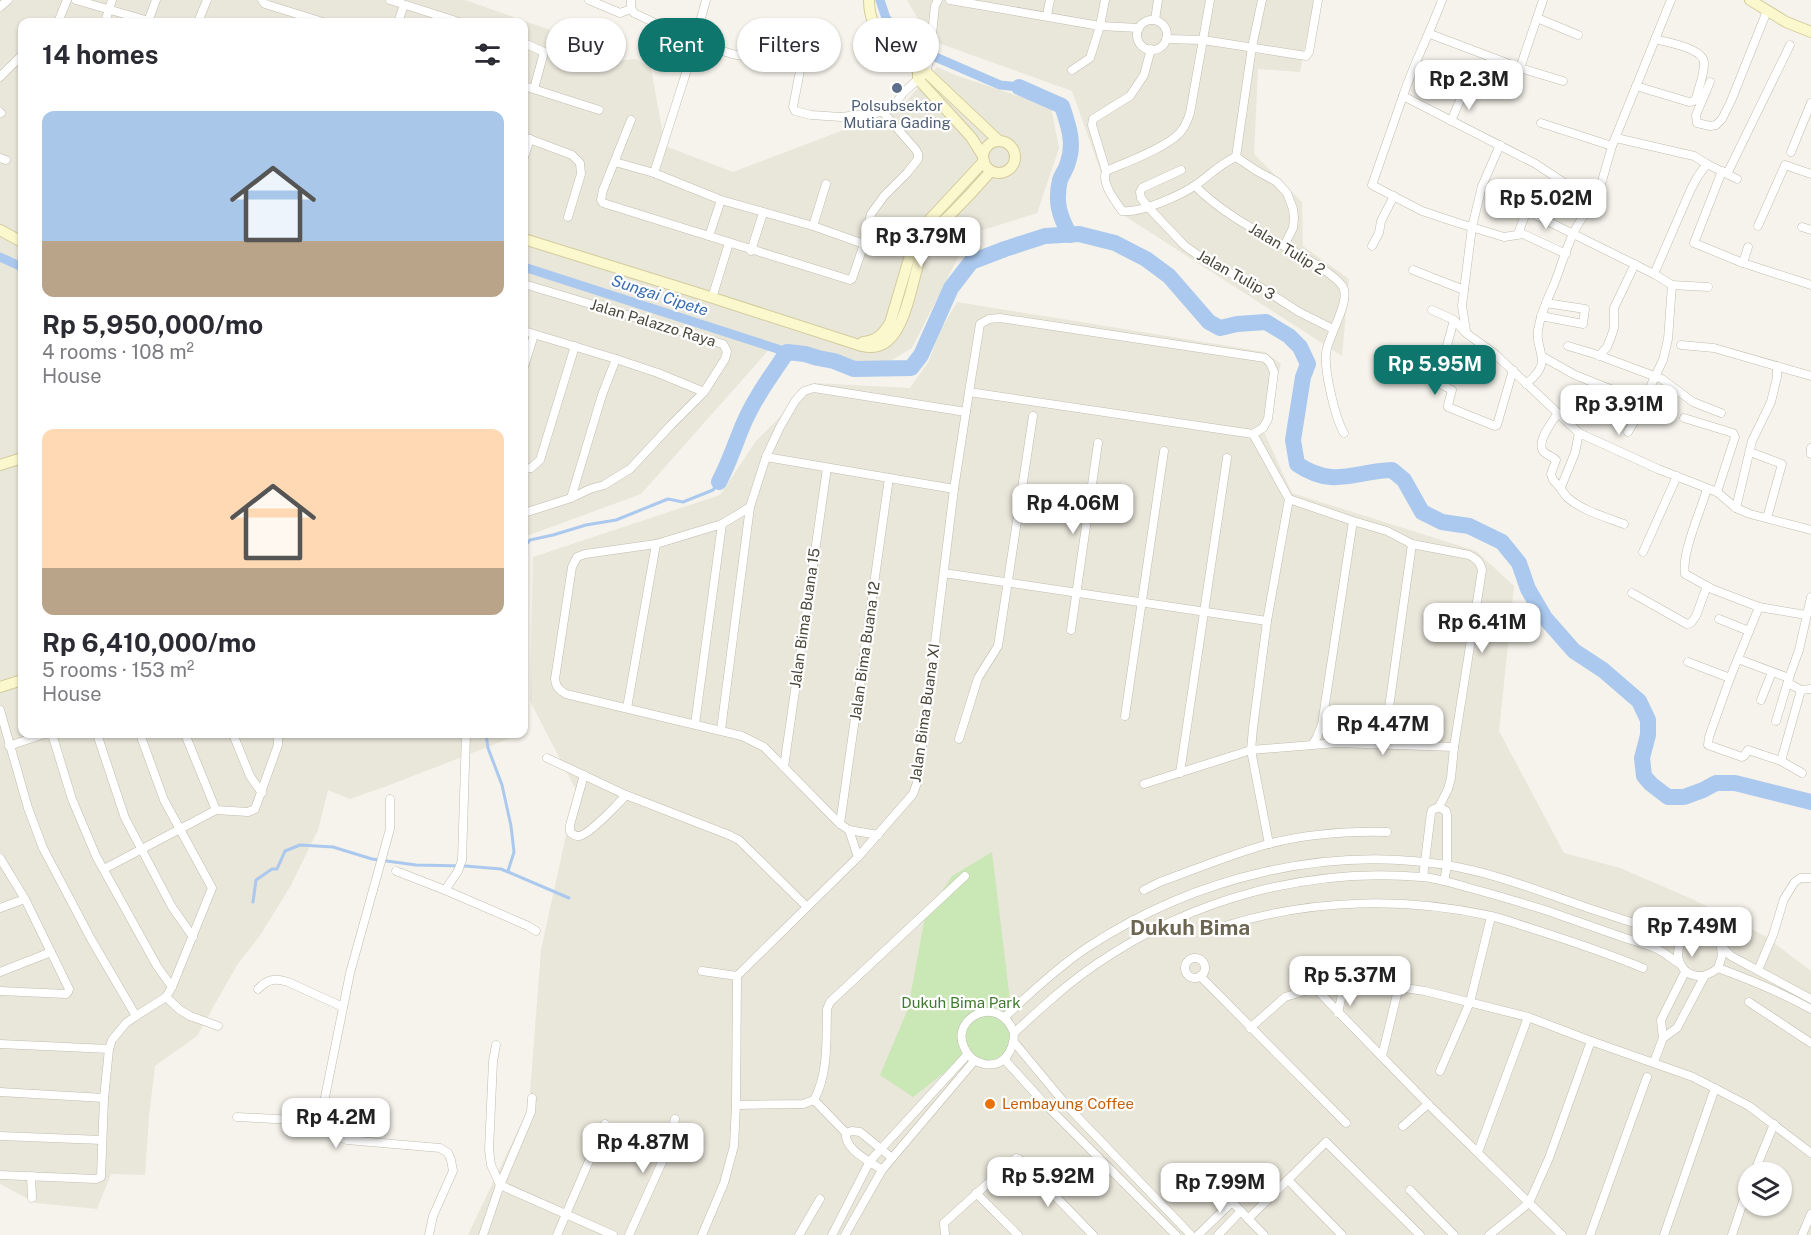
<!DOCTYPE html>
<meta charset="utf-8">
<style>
:root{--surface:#fff;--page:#f2f2f3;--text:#2b2b33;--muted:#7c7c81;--accent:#0f766e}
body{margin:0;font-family:"Public Sans",sans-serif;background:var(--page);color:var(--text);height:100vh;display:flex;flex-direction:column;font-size:22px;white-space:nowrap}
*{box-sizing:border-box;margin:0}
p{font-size:20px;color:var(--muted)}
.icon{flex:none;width:33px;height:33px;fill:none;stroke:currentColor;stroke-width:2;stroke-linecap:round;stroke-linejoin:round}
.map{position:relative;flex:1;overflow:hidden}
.side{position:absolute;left:18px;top:18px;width:510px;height:720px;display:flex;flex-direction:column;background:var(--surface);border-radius:12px;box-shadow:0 2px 4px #0004}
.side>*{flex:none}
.banner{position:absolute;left:546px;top:18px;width:570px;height:54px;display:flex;gap:12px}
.buttons{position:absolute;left:1738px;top:1162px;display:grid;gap:12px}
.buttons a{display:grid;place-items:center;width:54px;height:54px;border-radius:50%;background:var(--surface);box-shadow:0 2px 4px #0004;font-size:30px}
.price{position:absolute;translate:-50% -51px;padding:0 14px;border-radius:12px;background:#fff;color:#222;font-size:20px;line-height:39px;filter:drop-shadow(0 2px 3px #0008)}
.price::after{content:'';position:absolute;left:50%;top:36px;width:18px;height:14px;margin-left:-9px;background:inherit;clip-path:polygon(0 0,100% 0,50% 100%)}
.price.current{background:var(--accent);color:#fff}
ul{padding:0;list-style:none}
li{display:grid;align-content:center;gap:12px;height:318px;padding:0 24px}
li span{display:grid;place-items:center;height:186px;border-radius:12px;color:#555}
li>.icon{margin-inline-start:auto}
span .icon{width:108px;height:108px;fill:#fffc;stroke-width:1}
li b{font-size:26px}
h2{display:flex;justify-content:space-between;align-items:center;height:72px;padding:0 24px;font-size:26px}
.chip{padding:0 21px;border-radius:27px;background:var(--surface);box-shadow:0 2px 4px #0004;font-size:21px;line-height:54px}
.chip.current{background:var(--accent);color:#fff}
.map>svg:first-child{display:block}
</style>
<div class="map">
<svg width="1811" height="1235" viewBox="0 0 1811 1235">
<rect width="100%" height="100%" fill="#f5f3eb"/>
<g fill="#e9e6da" fill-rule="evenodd">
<polygon points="0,0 465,0 587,43 606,62 635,59 651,68 665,146 733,172 899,109 937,67 958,76 1051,107 1059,148 1037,213 970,234 912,348 885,364 847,363 774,344 641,494 524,537 524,22 22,22 22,734 515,734 516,736 387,786 350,799 328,790 318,830 291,885 261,934 237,965 197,1036 155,1066 149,1116 145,1175 111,1174 97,1209 36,1203 0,1184"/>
<polygon points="907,0 1314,0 1300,72 1258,69 1254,154 1302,202 1303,246 1349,279 1342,356 1114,209 1072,91 930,40"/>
<path d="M 957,302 L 1265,352 L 1281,364 L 1263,430 L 1292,493 L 1476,551 L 1514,586 L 1499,731 L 1564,853 L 1620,868 L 1692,899 L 1765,936 L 1811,971 L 1811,1235 L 468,1235 L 529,1107 L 541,950 L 576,790 L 530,701 L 533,557 L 720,495 L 756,441 L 814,383 L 910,388 L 929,361 L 940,331 ZM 1749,1173 L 1782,1173 L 1782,1206 L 1749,1206 Z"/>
</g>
<polygon fill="#cae7b6" points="992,852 1014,1033 1009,1054 986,1065 967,1055 913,1097 880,1075 908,1009 925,917 952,876"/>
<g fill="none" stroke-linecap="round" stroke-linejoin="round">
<g stroke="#abc9ee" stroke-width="3">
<polyline points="524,547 530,540 553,535 586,525 616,520 668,499 683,502 713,490 719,482"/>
<polyline points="486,734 488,748 502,785 511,826 514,852 508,871"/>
<polyline points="253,902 256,880 272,869 277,869 285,851 300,845 333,847 372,859 416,865 465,866 501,869 569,898"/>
</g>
<g stroke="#abc9ee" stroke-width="9">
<polyline points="880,0 886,18 905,39 933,56 1000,85 1019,87"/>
<polyline points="0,257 22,267"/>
<polyline points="524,267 787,352"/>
</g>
<g stroke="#abc9ee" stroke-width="16">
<path d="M 1019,87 L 1062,106 C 1068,124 1075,143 1068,162 C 1067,168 1062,174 1060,180 C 1055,201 1059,216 1070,235"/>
<path d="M 719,482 C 729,463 735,444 743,425 C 754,399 771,376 787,352 L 805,354 L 818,358 L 834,361 L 854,369 L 911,368 L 921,355 L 951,288 L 971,262 L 1005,249 L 1045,236 L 1079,234 L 1115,243 L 1146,259 L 1169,276 L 1209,322 L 1220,328 L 1237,324 L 1266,322 L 1289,336 L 1300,347 L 1308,364 L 1303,377 L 1293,440 L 1297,464 C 1334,489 1354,471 1392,470 L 1404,480 L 1422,512 L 1442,522 L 1469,526 L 1502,542 L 1519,563 L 1528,589 L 1545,618 L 1574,651 L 1603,670 L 1639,701 L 1648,720 L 1648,735 L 1642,758 L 1644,776 L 1651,784 L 1668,797 L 1684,797 L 1703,790 L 1716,783 L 1735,783 L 1811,802"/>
</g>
<defs>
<g id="street">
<polyline points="76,0 152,22"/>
<polyline points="262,0 265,4 323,22"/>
<polyline points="390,0 459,22"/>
<polyline points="589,0 620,13 631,9"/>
<polyline points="631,0 631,7 634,13 695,42 732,54 754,58 766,52 803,53"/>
<polyline points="950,0 1100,26 1139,28"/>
<path d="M 1442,0 C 1430,33 1414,63 1403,96 L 1536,164 L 1593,202 L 1602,181 L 1612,146"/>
<polyline points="0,7 8,0"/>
<polyline points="1047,15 1050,0"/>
<polyline points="1537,18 1578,35"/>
<polyline points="1155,20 1158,0"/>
<circle cx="1152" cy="35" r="15"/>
<polyline points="58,22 67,0"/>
<polyline points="105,22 112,0"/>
<polyline points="148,22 156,0"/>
<polyline points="198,22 207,0"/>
<polyline points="398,22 404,5"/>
<polyline points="1430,34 1520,68 1563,81"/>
<polyline points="1166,39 1203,40 1306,56 1309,52 1318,0"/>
<polyline points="524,43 544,52 534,89"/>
<path d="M 1151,49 L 1144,75 L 1130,96 L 1093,119 L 1092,125 L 1106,171 C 1101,184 1115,200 1122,211 C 1139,214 1182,195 1197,184 C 1210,175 1221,163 1236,157"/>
<polyline points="804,50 793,107 795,111 811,115 841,117 883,112"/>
<polyline points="1520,68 1543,0"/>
<polyline points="1072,70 1090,58 1100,26 1105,0"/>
<polyline points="0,77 22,55"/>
<polyline points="1710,82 1696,115 1697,123 1710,126 1716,125 1722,119 1731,101 1767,11"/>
<polyline points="524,86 599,110"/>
<path d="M 1636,86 L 1689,102 L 1694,101 L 1696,98 C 1699,87 1704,75 1704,64 C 1705,48 1668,43 1655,39"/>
<polyline points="1403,96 1372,185 1422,211 1455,222 1504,237 1523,234 1566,254"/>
<polyline points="0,112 1,113"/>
<polyline points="631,120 603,190 601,200 603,203 850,280 852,279 864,244 871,214 884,196 907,173 918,159 918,154 916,150 883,112 894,106 903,93 926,72 929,61 935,6 938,0"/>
<polyline points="1451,121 1464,91"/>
<polyline points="1541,123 1612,146 1671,0"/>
<polyline points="524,137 572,155 580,163 581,174 568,217"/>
<polyline points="1616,138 1694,156 1707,164"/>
<polyline points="1791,152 1811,103"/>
<polyline points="524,157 530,139"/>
<polyline points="1236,157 1252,47 1262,0"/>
<polyline points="1236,157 1257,171 1277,182 1287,193 1293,209 1294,218 1293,228 1284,246"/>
<polyline points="0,158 6,160"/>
<polyline points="615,162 654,173 721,200 813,226 864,244"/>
<polyline points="1181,170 1142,188 1140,192 1141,198 1148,207 1185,246 1212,265 1257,285 1299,312 1333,329"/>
<path d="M 1106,171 C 1125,163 1171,146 1182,130 C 1186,125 1188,119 1190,113 L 1210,0"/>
<polyline points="1722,171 1694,243 1743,263 1811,285"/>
<polyline points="654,173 685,76 706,0"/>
<polyline points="1727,174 1790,45"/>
<path d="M 1195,186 C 1220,211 1251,228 1282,245 C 1296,252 1335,274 1343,287 C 1351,301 1328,336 1326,353 C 1324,370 1335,418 1344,433"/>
<polyline points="813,226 826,184"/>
<polyline points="1758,226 1785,165 1811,174"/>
<polyline points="1802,227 1811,230"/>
<polyline points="1518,234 1525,215 1531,213 1654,274 1672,285 1708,287"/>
<polyline points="709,236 721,200"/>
<polyline points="1372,246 1379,233 1381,221 1394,196"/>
<polyline points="751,251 763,213"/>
<polyline points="1743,263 1748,247"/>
<polyline points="1413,270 1464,290"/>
<polyline points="1654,274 1691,189 1698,176 1707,164 1737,179"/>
<polyline points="524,284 723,344 727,351 725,359 704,392 671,425 630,469 604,485 590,489 571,498 524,513"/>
<polyline points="712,298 729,243"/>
<polyline points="1432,310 1454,320 1466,333 1495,354 1579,433 1658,469 1717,492 1736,508 1750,514 1811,530"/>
<polyline points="1541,316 1583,324 1585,309 1546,303"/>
<polyline points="1454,320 1438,378 1440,384 1452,390 1448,405 1448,407 1495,426 1497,425 1513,370"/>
<polyline points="524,331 616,359 658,373 704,392"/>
<polyline points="1466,331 1462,306 1472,227 1482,186 1500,145"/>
<polyline points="1681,345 1714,348 1811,376"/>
<polyline points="1568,346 1595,354 1662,379 1693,402 1721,413"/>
<polyline points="1599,356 1607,347 1611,337 1614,328 1614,308 1635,264"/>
<polyline points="1543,357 1575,375 1643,402 1663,360 1668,339 1672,285"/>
<polyline points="524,366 534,335"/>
<path d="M 1526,384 C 1557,359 1532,352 1539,325 C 1542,310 1549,296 1555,282 C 1561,266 1566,249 1573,234 C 1578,223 1586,212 1593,202"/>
<path d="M 1558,413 C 1552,422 1535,443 1544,452 C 1547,455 1553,457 1556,460 L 1551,474 L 1553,480 C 1559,485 1562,492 1568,498 C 1583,511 1606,517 1624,524"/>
<polyline points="1684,418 1733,433 1735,437 1717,492"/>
<polyline points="1628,432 1638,415 1643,402"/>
<polyline points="1253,434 1289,499 1267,621 1253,728 1251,750 1269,844"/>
<polyline points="1811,448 1811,454"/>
<polyline points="1750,452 1782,464 1767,518"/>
<polyline points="766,457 954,489"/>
<polyline points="524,469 531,468 540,460 575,346"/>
<polyline points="1561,487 1575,453 1579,433"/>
<path d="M 1707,489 C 1701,510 1681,554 1685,574 L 1712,589 L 1759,607 L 1806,615"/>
<polyline points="571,498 602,395 616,359"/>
<polyline points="1289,499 1353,521"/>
<polyline points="1736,508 1752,441 1771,402 1777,377 1777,366"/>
<polyline points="1643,552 1677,476"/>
<polyline points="944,573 1267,621"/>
<polyline points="1632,593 1687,624 1691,623 1696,616 1707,586"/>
<polyline points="1759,607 1730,678 1709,737 1708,745 1742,757 1744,756 1748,750 1781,761"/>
<polyline points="1719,619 1749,631"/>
<polyline points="1071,630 1098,443"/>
<polyline points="1738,659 1789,678"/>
<polyline points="1688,662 1730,678"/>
<polyline points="1788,683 1801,690 1811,689"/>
<polyline points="1801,690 1781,761 1802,773"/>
<polyline points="1761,700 1772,672"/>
<polyline points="627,708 656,544"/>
<polyline points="0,710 28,808 43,848 91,939 136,1016 166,997 172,987 212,888 164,800 140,734"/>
<polyline points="1125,716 1164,451"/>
<polyline points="1776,721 1789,678 1799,650 1811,597"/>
<polyline points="695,724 722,524"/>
<polyline points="721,730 750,507"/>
<polyline points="52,734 72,799 96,856 157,966 172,987"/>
<polyline points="97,734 125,818 172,907 193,937"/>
<polyline points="185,734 216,810"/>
<polyline points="233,734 250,776 262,793"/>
<polyline points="466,734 462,860 458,871 445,890 528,926 536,931"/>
<polyline points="959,739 978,678 998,646 1033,416"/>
<polyline points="1384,743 1412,544"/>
<path d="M 1312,745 L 1317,737 L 1322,724 L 1353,521 L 1387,531 L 1412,544 L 1469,555 C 1477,559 1480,562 1482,570 L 1454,747 L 1451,778 L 1448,789 L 1439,807 L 1432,810 L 1431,813 L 1423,877"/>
<polyline points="9,746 44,734"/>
<polyline points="547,758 626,795 729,835 739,840 806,906"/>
<polyline points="784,767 827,468"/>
<polyline points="1180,773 1227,458"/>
<path d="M 584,775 L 570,825 L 570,832 C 574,835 574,836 579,836 C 589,835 619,803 626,795"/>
<polyline points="1144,784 1251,750 1337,743 1454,747"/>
<polyline points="1439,807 1446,811 1447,815 1447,866 1444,881"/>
<polyline points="840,824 889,478"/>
<polyline points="849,830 858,857"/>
<path d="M 878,835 L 849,830 L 840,824 L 764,747 L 742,736 L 566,694 C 559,690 556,687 555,679 L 572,567 L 577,557 L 585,554 L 656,544 L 722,524 L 750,507 L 766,457 L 780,427 L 795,401 L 804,391 L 814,388 L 966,412"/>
<polyline points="0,858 25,899 69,989 68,992 66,994 0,991"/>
<polyline points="104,869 216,810 248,812 255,809 278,745 278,734"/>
<polyline points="396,871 445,890"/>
<path d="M 1144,890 L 1160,882 C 1196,869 1232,854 1268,844 C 1307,834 1348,831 1387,832"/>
<polyline points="0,908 25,899"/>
<polyline points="1133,920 1144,935"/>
<path d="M 1228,925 C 1313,899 1404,897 1491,916 C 1504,919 1517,924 1530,928 C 1568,940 1606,953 1643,968"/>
<path d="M 1721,947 L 1722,956 L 1718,968 C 1685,995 1662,946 1692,934 C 1698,932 1705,932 1711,936 C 1718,940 1724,950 1731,956 L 1811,999"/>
<circle cx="1195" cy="968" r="10"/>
<path d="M 1718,968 C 1751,980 1781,992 1811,1009"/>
<polyline points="1758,970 1773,935 1784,899 1794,883 1800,878 1811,878"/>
<polyline points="702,971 737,976 858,857 913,794 918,780 954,489 969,392 1253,434 1263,428 1268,419 1274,372 1270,363 1265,358 1000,318 989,319 980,324 969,392"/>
<polyline points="0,972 51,952"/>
<polyline points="1200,976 1346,1123"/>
<path d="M 258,989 C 268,979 274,978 288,982 L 343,1007"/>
<polyline points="166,997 180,1010 190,1016 218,1026"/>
<polyline points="1749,1002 1811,1043"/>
<polyline points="1338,1013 1344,985"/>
<path d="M 1005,1017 C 1031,992 1058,967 1088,947 C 1195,877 1330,843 1457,867 C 1503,876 1547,894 1591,909 C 1617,918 1643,926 1669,933 L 1690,935"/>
<polyline points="1250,1028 1285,997 1315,988"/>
<path d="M 1014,1033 C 999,992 950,1018 964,1047 C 968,1057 974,1061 984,1064 C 1004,1068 1014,1050 1014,1033 C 1041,1008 1068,983 1098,963 C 1192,899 1308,867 1422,877 C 1437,878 1452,883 1466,887 C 1493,894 1519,902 1545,910 C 1571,919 1596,928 1622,937 C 1634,941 1646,944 1657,949 C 1665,953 1672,959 1680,964"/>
<polyline points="1663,1038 1677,1028 1704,977"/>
<polyline points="1014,1042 1068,1107 1191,1235"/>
<polyline points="0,1044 109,1049"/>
<polyline points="496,1045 493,1061 489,1150 491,1165 500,1185"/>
<polyline points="1382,1056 1399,986"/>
<polyline points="1004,1059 1044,1103 1176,1235"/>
<polyline points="1654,1062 1663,1038 1661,1020 1685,972"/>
<polyline points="1440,1071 1470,1002 1491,917"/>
<polyline points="0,1092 104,1098"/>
<path d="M 814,1100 L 846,1133 C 844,1150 870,1161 882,1170"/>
<path d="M 736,1105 L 803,1104 L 814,1100 C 829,1072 826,1039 827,1009 L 830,1002 L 965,876"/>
<polyline points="237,1117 295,1120 319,1127 347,1140 440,1148 448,1153 451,1160 453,1171 433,1216 429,1235"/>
<polyline points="1403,1126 1428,1104"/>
<polyline points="319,1127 350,973 390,829 390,799"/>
<polyline points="846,1133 852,1131 860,1132 892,1158"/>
<polyline points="0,1136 102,1140"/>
<polyline points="1478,1152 1528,1017"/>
<polyline points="1754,1173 1774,1124"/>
<polyline points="0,1175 96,1179 101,1177 104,1098 109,1049 112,1040 126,1023 136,1016"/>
<polyline points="31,1176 32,1198"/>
<polyline points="1288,1180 1342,1235"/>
<polyline points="500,1185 613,1235"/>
<polyline points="1410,1190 1454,1235"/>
<polyline points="976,1193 1018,1235"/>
<polyline points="1248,1219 1326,1142 1420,1235"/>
<polyline points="483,1235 500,1185 531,1112 532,1098"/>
<polyline points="557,1235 605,1124"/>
<polyline points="629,1235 668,1149 675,1119"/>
<polyline points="702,1235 724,1183 734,1146 736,1105 737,976"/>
<polyline points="799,1235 820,1199"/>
<polyline points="832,1235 870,1161 967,1055"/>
<polyline points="845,1235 882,1170 974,1061"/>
<polyline points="945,1235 944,1223 1016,1158 1019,1159 1093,1235"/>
<polyline points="1198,1235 1232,1202 1264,1235"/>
<polyline points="1218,1235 1241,1211"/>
<polyline points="1489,1235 1529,1203 1549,1158 1591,1041 1693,1077 1749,1106 1811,1153"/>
<polyline points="1562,1235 1428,1104 1315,988 1344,985 1376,984 1425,991 1528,1017 1591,1041"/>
<polyline points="1590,1235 1647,1077"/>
<polyline points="1664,1235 1715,1088"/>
<polyline points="1732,1235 1749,1184"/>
<polyline points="1802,1235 1811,1214"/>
</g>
<g id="secondary">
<path d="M 869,0 C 869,8 870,16 874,24 C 881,38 910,70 926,72 L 999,141"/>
<polyline points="1750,0 1786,22 1811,32"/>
<polyline points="918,71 918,79 971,137 983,156"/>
<circle cx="999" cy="157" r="16"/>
<polyline points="0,230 22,242"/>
<path d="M 524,239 L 707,296 L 862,346 C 912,358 909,264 930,235 C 936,227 943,221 950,215 C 964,201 978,186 991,171"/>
<path d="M 863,342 C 877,341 883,334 890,323 L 914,242 L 920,230 L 984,161"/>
<polyline points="0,465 22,458"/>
<polyline points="0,687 22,680"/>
</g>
</defs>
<use href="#street" stroke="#c0bdae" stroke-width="9"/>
<use href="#secondary" stroke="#d3cc9d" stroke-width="12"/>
<use href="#street" stroke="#fff" stroke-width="8"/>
<use href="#secondary" stroke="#fcf8ce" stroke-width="10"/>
</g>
<circle fill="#5c6f8a" stroke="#fff" stroke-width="2" cx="897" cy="88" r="6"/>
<circle fill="#e8710a" stroke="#fff" stroke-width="2" cx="990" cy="1104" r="6"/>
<g text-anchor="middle" stroke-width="4.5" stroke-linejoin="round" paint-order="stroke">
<g font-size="15" fill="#4e5e75" stroke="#fff">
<text x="897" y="111">Polsubsektor<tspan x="897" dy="17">Mutiara Gading</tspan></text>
</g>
<g font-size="15" fill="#494539" stroke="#fff">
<text transform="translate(1287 249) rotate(31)" y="5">Jalan Tulip 2</text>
<text transform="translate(1236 275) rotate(29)" y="5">Jalan Tulip 3</text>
<text transform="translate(653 323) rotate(17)" y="5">Jalan Palazzo Raya</text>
<text transform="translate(805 618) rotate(-82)" y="5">Jalan Bima Buana 15</text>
<text transform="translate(865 651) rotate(-82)" y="5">Jalan Bima Buana 12</text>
<text transform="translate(925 713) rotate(-82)" y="5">Jalan Bima Buana XI</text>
</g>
<g font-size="15" fill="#407a2e" stroke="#fff">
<text x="961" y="1008">Dukuh Bima Park</text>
</g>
<g font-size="15" fill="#c56008" stroke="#fff" text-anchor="start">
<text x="1002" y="1109">Lembayung Coffee</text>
</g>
<g font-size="16" font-style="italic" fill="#366cb2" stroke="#fff">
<text transform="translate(660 295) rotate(18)" y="6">Sungai Cipete</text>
</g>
<g font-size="21" font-weight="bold" fill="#6c6551" stroke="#fff">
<text x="1190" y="935">Dukuh Bima</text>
</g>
</g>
</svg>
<div class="buttons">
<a><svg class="icon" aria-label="layers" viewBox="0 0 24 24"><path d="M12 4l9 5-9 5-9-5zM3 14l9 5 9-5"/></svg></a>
</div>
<b class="price" style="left:1469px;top:111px">Rp 2.3M</b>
<b class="price" style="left:1546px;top:230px">Rp 5.02M</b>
<b class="price" style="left:921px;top:268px">Rp 3.79M</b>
<b class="price current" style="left:1435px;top:396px">Rp 5.95M</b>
<b class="price" style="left:1619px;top:436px">Rp 3.91M</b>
<b class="price" style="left:1073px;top:535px">Rp 4.06M</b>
<b class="price" style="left:1482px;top:654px">Rp 6.41M</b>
<b class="price" style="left:1383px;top:756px">Rp 4.47M</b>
<b class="price" style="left:1692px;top:958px">Rp 7.49M</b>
<b class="price" style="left:1350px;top:1007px">Rp 5.37M</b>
<b class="price" style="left:336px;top:1149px">Rp 4.2M</b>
<b class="price" style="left:643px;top:1174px">Rp 4.87M</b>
<b class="price" style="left:1048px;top:1208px">Rp 5.92M</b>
<b class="price" style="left:1220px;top:1214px">Rp 7.99M</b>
<div class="banner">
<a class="chip">Buy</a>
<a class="chip current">Rent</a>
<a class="chip">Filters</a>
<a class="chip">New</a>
</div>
<section class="side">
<h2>14 homes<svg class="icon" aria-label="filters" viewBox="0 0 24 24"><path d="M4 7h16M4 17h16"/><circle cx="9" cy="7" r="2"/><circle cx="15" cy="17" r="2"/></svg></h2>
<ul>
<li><span style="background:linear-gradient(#a9c7e8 70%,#b9a48a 0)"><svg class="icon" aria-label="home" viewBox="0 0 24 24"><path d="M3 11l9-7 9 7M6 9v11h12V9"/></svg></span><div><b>Rp 5,950,000/mo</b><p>4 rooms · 108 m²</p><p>House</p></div></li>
<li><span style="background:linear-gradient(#ffd9b3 75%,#b9a48a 0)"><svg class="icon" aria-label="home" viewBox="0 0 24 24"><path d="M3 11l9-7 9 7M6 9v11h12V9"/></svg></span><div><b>Rp 6,410,000/mo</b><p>5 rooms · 153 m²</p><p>House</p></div></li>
</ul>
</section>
</div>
